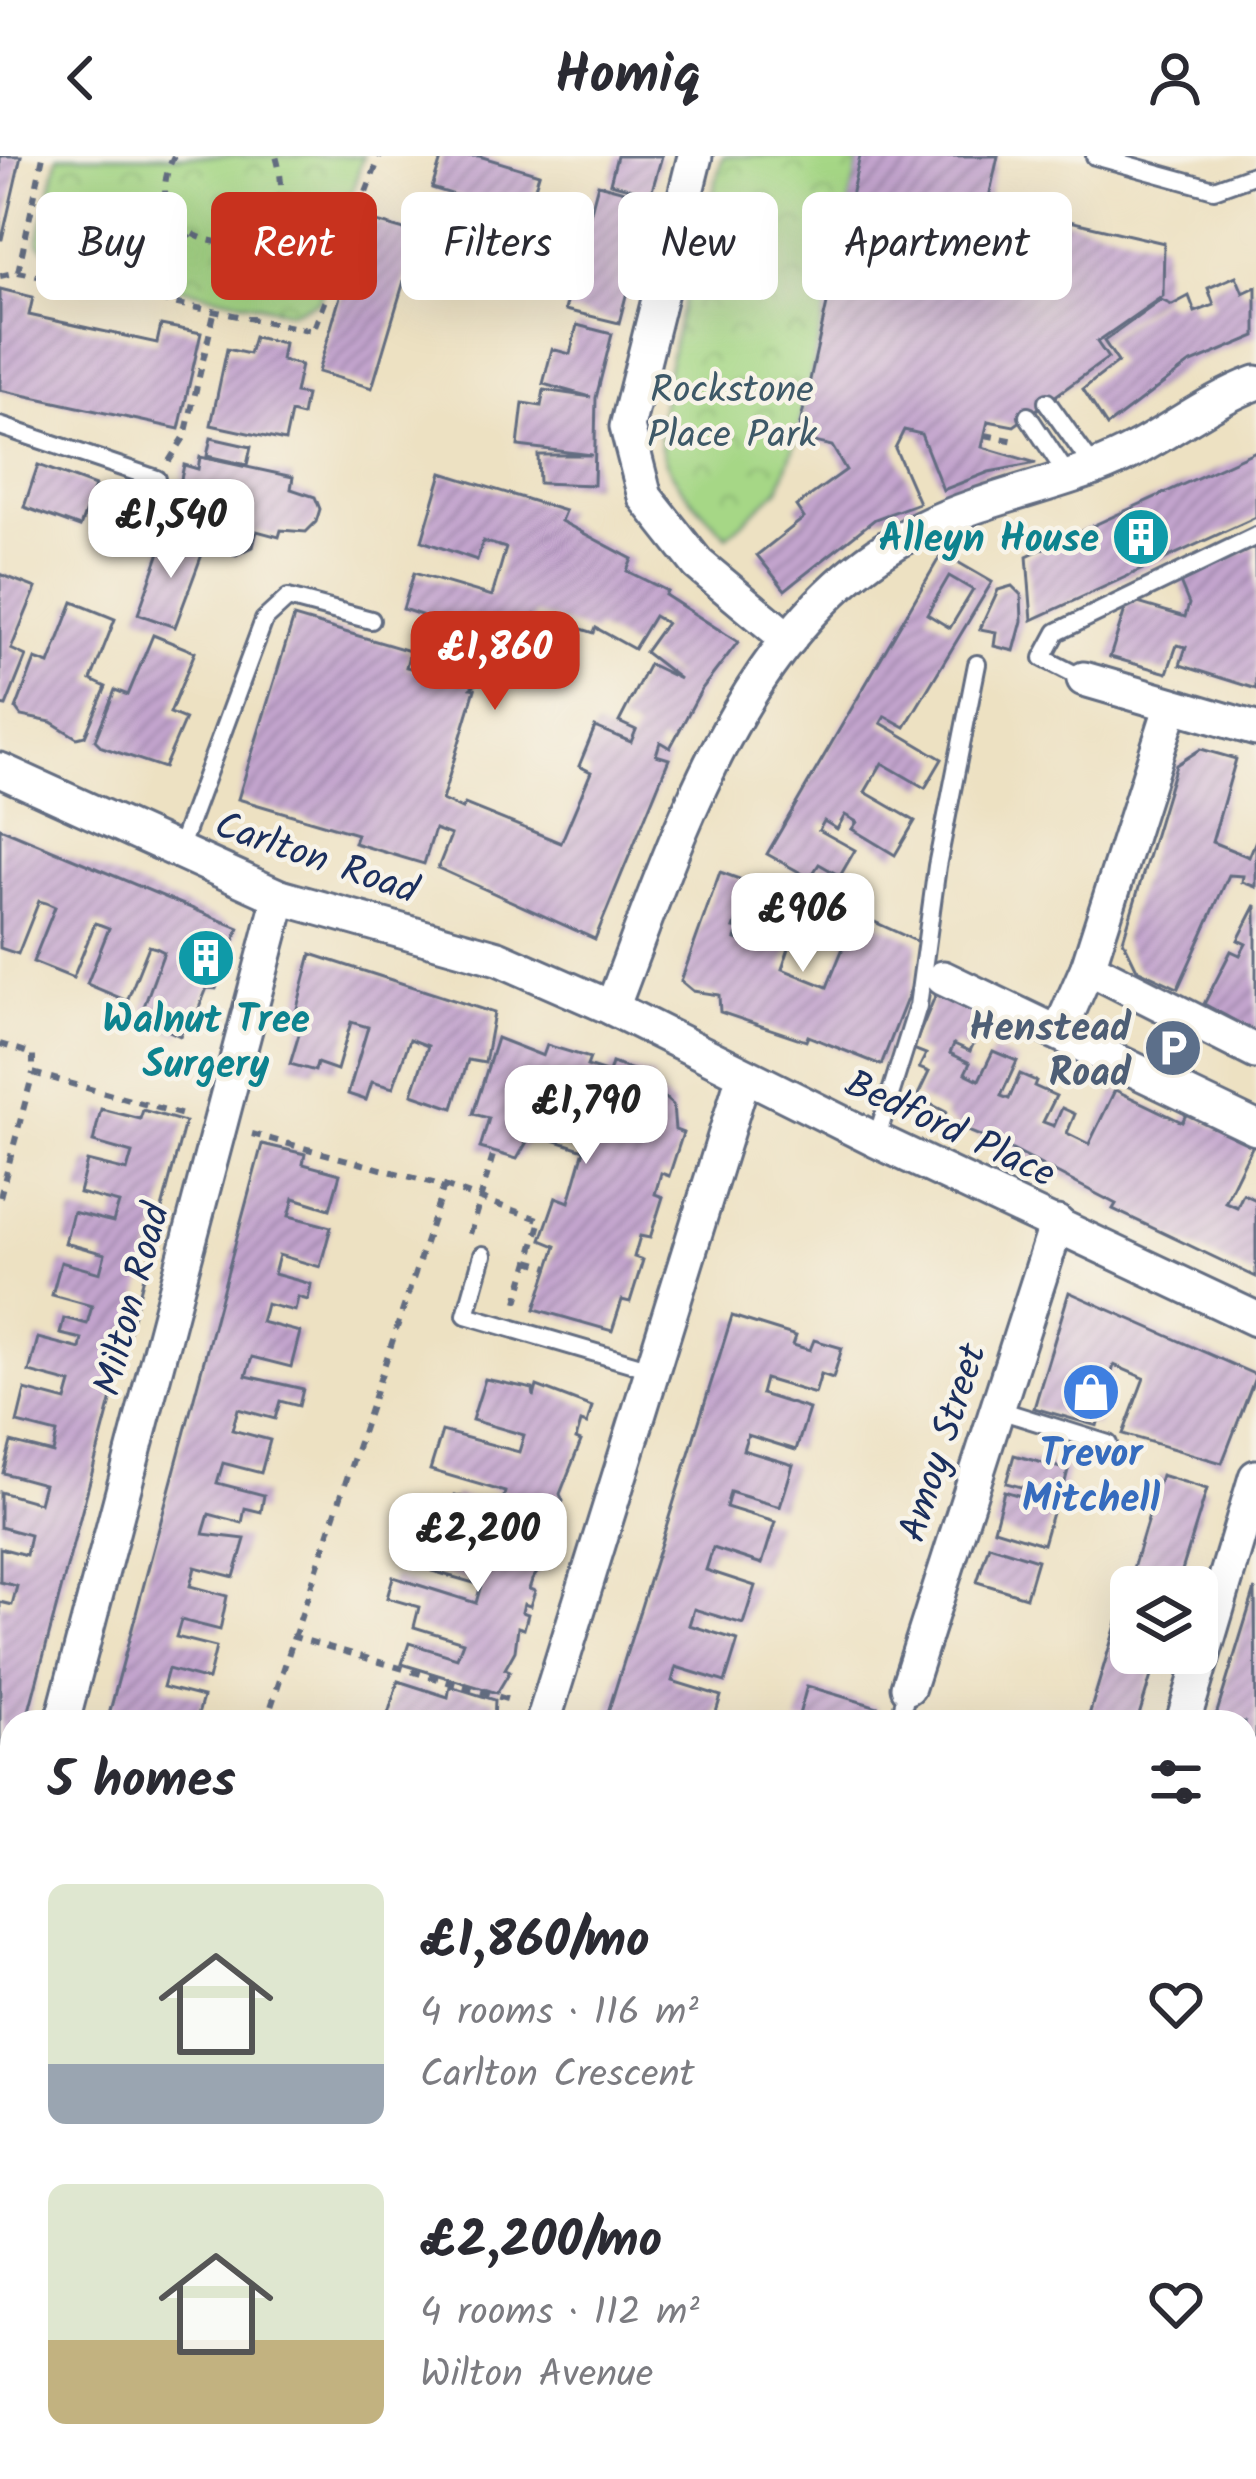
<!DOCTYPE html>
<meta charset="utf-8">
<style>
:root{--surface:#fff;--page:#f2f2f3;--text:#2b2b33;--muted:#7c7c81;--accent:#c8321e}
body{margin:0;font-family:Kalam,sans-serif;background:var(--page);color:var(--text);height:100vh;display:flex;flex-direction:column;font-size:45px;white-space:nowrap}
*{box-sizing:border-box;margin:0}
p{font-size:39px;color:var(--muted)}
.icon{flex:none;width:66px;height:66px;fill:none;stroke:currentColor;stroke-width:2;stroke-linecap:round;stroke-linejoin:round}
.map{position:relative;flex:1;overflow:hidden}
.sheet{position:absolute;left:0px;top:1554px;width:1257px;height:771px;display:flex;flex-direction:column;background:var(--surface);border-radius:36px 36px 0 0;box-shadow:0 12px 48px #0002}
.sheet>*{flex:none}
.guide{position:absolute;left:36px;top:36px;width:1185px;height:108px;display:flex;gap:24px}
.fabs{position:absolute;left:1110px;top:1410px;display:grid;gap:24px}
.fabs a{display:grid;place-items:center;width:108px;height:108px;border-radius:18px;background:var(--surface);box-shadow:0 12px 48px #0002;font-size:60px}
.price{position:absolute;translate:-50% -102px;padding:0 27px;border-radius:24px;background:#fff;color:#222;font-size:39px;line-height:78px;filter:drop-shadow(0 3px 6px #0008)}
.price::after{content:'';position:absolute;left:50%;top:72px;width:36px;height:27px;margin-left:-18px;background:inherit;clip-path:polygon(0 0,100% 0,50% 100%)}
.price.active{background:var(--accent);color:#fff}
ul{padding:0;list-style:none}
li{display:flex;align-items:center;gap:36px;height:300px;padding:0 48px}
li span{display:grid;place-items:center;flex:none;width:336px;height:240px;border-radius:18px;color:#555}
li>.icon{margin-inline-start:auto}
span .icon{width:144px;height:144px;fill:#fffc;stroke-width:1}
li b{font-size:51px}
h2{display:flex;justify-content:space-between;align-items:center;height:144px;padding:0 48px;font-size:51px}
.tag{padding:0 42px;border-radius:18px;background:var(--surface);box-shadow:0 12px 48px #0002;font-size:42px;line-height:108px}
.tag.active{background:var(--accent);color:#fff}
header{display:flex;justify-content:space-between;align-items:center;height:156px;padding:0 48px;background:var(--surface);font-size:54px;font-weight:700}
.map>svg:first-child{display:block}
</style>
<header><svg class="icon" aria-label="back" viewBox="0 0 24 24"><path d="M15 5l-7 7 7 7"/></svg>Homiq<svg class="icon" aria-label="person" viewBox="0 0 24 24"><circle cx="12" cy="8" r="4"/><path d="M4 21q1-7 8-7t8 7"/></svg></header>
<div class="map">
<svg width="1256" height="2323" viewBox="0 0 1256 2323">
<defs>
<pattern id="park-crowns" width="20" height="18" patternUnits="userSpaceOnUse" patternTransform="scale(3)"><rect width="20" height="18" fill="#a6d786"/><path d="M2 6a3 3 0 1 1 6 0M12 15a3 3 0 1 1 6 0" fill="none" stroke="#8eb976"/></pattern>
<pattern id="building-hatch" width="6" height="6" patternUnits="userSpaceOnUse" patternTransform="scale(3)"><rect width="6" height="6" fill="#c3a4cd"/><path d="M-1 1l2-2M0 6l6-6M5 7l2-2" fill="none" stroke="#9e86aa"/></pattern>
</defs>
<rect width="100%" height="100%" fill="#f7f3e8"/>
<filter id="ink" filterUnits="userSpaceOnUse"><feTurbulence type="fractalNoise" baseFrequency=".00833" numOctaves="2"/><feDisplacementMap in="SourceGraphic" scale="24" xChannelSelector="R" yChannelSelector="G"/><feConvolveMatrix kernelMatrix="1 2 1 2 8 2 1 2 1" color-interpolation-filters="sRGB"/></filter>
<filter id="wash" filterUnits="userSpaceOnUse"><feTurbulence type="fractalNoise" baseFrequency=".004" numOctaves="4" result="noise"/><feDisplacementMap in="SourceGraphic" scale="48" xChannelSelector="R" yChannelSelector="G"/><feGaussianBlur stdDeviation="2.7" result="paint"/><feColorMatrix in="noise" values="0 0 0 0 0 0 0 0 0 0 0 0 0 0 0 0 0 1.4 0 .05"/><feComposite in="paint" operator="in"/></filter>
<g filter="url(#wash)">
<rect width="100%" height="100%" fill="#ede1c2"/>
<g fill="url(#park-crowns)" stroke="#608372" stroke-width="3">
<polygon points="58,0 363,0 319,145 291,156 55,105 38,86"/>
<path d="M 723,0 L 860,0 L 797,282 L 779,333 L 727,380 C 705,358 667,323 661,291 C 651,240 708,60 723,0 Z"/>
</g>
<g id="blocks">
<g fill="url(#building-hatch)" fill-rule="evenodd">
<polygon points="0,0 21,0 2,83 0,83"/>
<polygon points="442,0 479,0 539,18 526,61 432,32"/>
<polygon points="617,0 662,0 651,38 610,27"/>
<polygon points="860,0 998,0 988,46 1164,87 1163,140 1097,186 1108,202 1014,270 988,265 982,291 1036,307 989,316 943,334 921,278 904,274 895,292 919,347 875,363 785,434 757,399 804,362 796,350 846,314 832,290 797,282"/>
<polygon points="598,28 651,42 619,167 565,154"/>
<polygon points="363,62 418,78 372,232 318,216"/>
<polygon points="1236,120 1243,137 1256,131 1256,180 1189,208 1107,270 1083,233 1118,206 1104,185 1161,144 1172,149 1189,140 1195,156 1214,149 1208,132"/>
<polygon points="0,133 33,141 29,159 157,187 161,169 201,177 179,273 0,234"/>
<polygon points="577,169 612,178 596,242 594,329 539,327 538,299 592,299 518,290 523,247 541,250 544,234 591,241 543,228 552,193 570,198"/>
<polygon points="254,181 284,187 281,204 301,209 295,237 306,239 302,260 291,257 285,285 211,269 227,193 249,198"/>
<polygon points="211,282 251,291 247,309 207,300"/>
<polygon points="1256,295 1256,361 1032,464 1027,400"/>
<polygon points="200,301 293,321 291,333 315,341 320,353 316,366 306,376 281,374 279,381 257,375 253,391 236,399 218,394 207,381 210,367 188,362 190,350 176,347 184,309 198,313"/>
<polygon points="38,309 95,330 80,371 24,351"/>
<path d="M 442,317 L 565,355 L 561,365 L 632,403 L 627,415 L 667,435 L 665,439 L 738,486 L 701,534 L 670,592 L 660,586 L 656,599 L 669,603 L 595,783 L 438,712 L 451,679 L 435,673 L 424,708 L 354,687 L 357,678 L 238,643 L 294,461 L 410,495 L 406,511 L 422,515 L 431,487 L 415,482 L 421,459 L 403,453 L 414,417 L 492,440 L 506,392 L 483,385 L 477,404 L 422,385 ZM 535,458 L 594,477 L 596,472 L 634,493 L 654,460 L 666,467 L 645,496 L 680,523 L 649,508 L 619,566 L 636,574 L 631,586 L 595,571 L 579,610 L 591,616 L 561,687 L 465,648 L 462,653 L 442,644 L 475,533 L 471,532 L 486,520 L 507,525 L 511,514 L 517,515 Z"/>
<polygon points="166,379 204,393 175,471 138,458"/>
<polygon points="1255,390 1256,533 1180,509 1186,491 1177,489 1167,517 1110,501 1128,444 1185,461 1189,448 1179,424"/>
<path d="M 942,397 L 992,426 L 905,571 L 885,560 L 881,567 L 942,603 L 925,632 L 882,607 L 865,636 L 915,665 L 895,699 L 852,673 L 857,666 L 845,659 L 837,673 L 824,665 L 819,674 L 855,694 L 840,720 L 819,708 L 810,722 L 767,698 ZM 949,420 L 973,434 L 950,472 L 927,458 Z"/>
<polygon points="0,418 36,432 11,493 26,500 6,550 0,549"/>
<polygon points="1012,430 1021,439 1022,465 1014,495 994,490 996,476 980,473 998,434"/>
<polygon points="73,446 115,463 91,524 106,531 85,580 77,582 51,566 21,560 16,553 35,503 49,508"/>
<polygon points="153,479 195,496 170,557 185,563 164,612 102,591 95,584 115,534 128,539"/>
<polygon points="1201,593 1236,603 1212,686 1249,701 1256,684 1256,731 1242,726 1243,720 1229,719 1178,832 1137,813 1123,784 1176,609"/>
<polygon points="0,672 239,772 216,833 207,832 191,872 184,870 180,880 158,870 162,860 143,853 164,796 156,792 149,790 127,845 87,828 109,772 101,769 95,767 73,822 33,806 55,751 46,747 39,745 18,798 0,792"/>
<polygon points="720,716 750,727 734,772 740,773 736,783 763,793 772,772 762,768 780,722 801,729 786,775 794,778 782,813 827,831 857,758 918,786 912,830 881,909 808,880 806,885 720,856 719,839 693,835 681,825"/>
<polygon points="1256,749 1256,876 1204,848 1231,795 1240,799 1246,788 1238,784"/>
<polygon points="311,798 494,857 485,907 468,904 453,952 412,938 428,890 410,883 393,932 372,926 366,944 348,938 368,871 351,866 337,914 317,907 315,915 290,908 304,862 295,860"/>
<polygon points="936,838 986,861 970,895 954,888 950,897 970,907 965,917 979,924 993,895 1017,905 1001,940 1009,943 1020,918 1036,925 1034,930 1056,940 1043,966 1054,970 1062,952 1075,958 1067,977 1089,988 1115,934 1182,966 1187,957 1253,989 1225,1046 1237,1051 1243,1038 1256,1044 1256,1121 1113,1053 1116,1048 1005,990 958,971 944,961 946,956 917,941 929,916 919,912 926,898 913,893"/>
<polygon points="497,882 543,900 547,889 590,902 587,910 609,917 612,907 654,921 652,931 673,949 675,974 683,977 669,1020 661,1017 655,1038 663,1041 650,1082 640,1080 634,1101 643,1104 630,1146 622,1144 612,1175 535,1153 556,1090 541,1084 556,1041 569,1046 584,994 532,977 517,1003 480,992 489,962 473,958"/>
<polygon points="101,953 140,963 143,954 185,966 26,1566 12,1566 12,1621 0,1659 0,1446 12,1449 17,1430 0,1426 0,1392 26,1399 30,1379 0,1371 0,1336 39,1347 44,1328 3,1317 11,1286 53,1297 57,1277 17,1267 25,1234 66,1245 69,1234 71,1227 29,1216 38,1182 80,1193 82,1183 60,1178 64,1162 87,1168 92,1150 52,1139 61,1106 100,1117 105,1098 65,1087 73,1056 113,1066 119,1047 79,1037 87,1005 127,1015 132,997 93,986"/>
<polygon points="262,988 305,998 303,1008 340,1018 330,1053 294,1042 289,1060 331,1071 320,1111 279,1099 274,1118 311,1128 308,1144 298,1141 295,1155 266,1148 264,1156 261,1166 300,1176 291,1211 252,1201 246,1220 303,1233 299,1250 280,1245 275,1263 238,1253 232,1274 270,1284 261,1317 223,1307 217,1327 264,1339 261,1356 245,1352 242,1367 209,1358 203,1378 245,1383 234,1421 195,1411 190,1430 227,1440 220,1474 181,1464 176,1481 216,1491 208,1524 168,1513 163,1531 203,1541 196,1566 107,1566"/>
<polygon points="1069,1136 1256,1219 1222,1307 1123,1278 1144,1222 1114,1209 1097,1270 1034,1252"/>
<polygon points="732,1160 796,1180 793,1189 810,1194 814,1184 842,1192 833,1222 821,1218 815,1238 765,1223 761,1238 809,1253 796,1294 748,1279 745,1287 743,1294 793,1309 780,1351 730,1336 728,1344 726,1351 775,1366 762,1408 713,1392 706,1414 755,1430 743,1468 694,1453 689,1469 738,1484 725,1526 676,1511 672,1525 721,1540 713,1566 605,1566"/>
<polygon points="485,1223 533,1233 534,1241 537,1230 592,1251 587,1268 581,1266 576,1283 581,1285 560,1338 563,1345 553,1360 503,1345 505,1336 430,1314 442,1275 519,1296 524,1279 472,1264"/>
<polygon points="1014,1299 1068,1314 1061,1342 1006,1327"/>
<polygon points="1161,1319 1207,1333 1177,1431 1131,1431 1131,1497 1158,1497 1137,1566 1087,1566"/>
<polygon points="1004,1335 1054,1350 1043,1388 994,1373"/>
<polygon points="455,1339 550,1367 547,1391 541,1395 546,1404 532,1424 529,1433 535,1435 530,1450 524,1448 522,1456 528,1458 524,1473 518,1471 515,1495 505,1513 510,1515 497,1537 402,1508 409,1487 457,1502 463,1486 414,1471 419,1451 387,1442 393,1421 476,1447 481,1429 432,1415 445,1373 491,1388 494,1381 496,1374 449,1359"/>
<polygon points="989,1389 1037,1404 1026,1441 977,1426"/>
<polygon points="1255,1433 1256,1580 1246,1611 1245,1566 1214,1566"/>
<polygon points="398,1525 448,1541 450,1530 495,1544 494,1565 386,1565"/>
<polygon points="807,1530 878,1551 873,1566 797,1566"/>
<polygon points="10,1929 12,1929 12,2046 0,2044 0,1969"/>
<polygon points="1256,2023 1256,2109 1245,2105 1245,2026"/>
<polygon points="0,2055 12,2057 12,2202 6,2202 4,2221 12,2222 12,2253 0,2251"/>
<polygon points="1245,2219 1256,2222 1253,2250 1245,2248"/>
<polygon points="0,2270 12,2271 12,2300 0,2299"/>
<polygon points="155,2313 274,2313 271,2323 185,2323"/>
<polygon points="380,2313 445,2313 465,2319 381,2323"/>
<polygon points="774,2313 835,2313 832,2323 793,2323"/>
<polygon points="842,2313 903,2313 900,2323 839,2323"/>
<polygon points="912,2313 964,2313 961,2323 909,2323"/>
<polygon points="989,2313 1032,2313 1029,2323 986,2323"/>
<polygon points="1134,2313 1222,2313 1237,2317 1235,2323 1165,2323"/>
</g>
</g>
</g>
<g filter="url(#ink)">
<use href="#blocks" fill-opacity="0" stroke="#646d81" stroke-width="3"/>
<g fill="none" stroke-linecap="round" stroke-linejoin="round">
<defs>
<g id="service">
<polyline points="1095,0 1214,33 1256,18"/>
<polyline points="1047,246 1094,312"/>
<polyline points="1028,260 1068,320"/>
<polyline points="0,270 157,323"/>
<polyline points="1084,523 1043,502 1057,476 1256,380"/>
<polyline points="178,696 264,464 288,442 371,464"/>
<polyline points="876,984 918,850 937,710 977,508"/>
<polyline points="483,1099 466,1159 651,1213"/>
<polyline points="996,1253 1108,1288"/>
<polyline points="899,1566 908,1531"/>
<polyline points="1245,1969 1256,1937"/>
</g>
<g id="minor">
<polyline points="695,0 627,271 645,341 698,408 789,484"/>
<polyline points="1084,523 1256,573"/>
<polyline points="0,614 280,741 498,802 612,852 876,984 1256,1163"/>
<polyline points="1088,811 1256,896"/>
<polyline points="943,822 1256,972"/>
<path d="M 612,852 C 677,682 745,459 922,372 C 977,345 1038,333 1095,312 C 1153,291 1199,248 1256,227"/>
<polyline points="1059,877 1088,811 1171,552"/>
<polyline points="908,1531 1057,1067"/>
<polyline points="62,1566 280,741"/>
<polyline points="543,1566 744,919"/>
<polyline points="1183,1566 1256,1321"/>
<polyline points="0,1798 12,1753"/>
<polyline points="1245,2183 1256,2186"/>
<polyline points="602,2313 635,2323"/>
<polyline points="321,2323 324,2313"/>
</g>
</defs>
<use href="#service" stroke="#646d81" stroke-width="22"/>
<use href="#minor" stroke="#646d81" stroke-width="39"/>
<g stroke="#646d81" stroke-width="6" stroke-dasharray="9 9" stroke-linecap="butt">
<path d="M 174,0 C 122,100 314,130 276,0"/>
<polyline points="18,116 43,0"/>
<polyline points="0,120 18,116 313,175 380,0"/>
<polyline points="147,139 164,107 190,79"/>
<polyline points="985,279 1015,285"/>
<polyline points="169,305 185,280 215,154"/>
<polyline points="0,888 33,898 33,917 187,960"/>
<polyline points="252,978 444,1030 266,1566"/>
<polyline points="444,1030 541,1064 517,1146"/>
<polyline points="0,1041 33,917"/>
<polyline points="470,1078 494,996"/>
<polyline points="529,1105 549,1111"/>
<polyline points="291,1480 513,1545"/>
<polyline points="0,2051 12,2053"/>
<polyline points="68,2323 70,2313"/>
</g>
<use href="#service" stroke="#fff" stroke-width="16"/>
<use href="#minor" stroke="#fff" stroke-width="33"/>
</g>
</g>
<defs>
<symbol id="building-disc" viewBox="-11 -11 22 22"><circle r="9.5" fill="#0f9aa8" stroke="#f7f3e8"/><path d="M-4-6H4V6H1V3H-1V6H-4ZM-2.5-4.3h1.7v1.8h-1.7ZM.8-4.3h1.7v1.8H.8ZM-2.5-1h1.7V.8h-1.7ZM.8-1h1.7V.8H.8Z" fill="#fff"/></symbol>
<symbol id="parking-disc" viewBox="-11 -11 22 22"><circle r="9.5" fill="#5c6f8a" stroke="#f7f3e8"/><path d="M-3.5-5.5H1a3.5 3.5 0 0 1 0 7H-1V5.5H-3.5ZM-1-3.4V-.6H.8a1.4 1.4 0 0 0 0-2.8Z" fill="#fff"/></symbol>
<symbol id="shop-disc" viewBox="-11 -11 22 22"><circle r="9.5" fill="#3f7fe0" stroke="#f7f3e8"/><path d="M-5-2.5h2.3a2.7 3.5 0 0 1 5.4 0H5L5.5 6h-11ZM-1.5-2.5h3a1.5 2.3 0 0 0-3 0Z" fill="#fff"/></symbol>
</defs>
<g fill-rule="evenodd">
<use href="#building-disc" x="1108" y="348" width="66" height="66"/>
<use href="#building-disc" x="173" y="769" width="66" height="66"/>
<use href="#parking-disc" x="1140" y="859" width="66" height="66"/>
<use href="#shop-disc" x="1058" y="1203" width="66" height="66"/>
</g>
<g text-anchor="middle" stroke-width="9" stroke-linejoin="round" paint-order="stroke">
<g font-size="39" fill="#3e5968" stroke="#f7f3e8">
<text x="732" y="246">Rockstone<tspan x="732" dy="45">Place Park</tspan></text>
</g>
<g font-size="39" font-weight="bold" fill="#0d838f" stroke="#f7f3e8" text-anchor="end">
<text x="1099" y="395">Alleyn House</text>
<text x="206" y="876" text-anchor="middle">Walnut Tree<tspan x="206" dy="45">Surgery</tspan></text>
</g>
<g font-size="39" fill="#1b2f5e" stroke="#f7f3e8">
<text transform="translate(317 700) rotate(19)" y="14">Carlton Road</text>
<text transform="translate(951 971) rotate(25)" y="14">Bedford Place</text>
<text transform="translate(130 1143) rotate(-75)" y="14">Milton Road</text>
<text transform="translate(941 1286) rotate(-72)" y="14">Amoy Street</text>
</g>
<g font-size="39" font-weight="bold" fill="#4e5e75" stroke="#f7f3e8" text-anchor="end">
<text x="1131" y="884">Henstead<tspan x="1131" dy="45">Road</tspan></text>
</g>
<g font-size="39" font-weight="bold" fill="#366cbe" stroke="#f7f3e8">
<text x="1091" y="1310">Trevor<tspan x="1091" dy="45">Mitchell</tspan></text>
</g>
</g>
</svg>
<div class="fabs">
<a><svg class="icon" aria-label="layers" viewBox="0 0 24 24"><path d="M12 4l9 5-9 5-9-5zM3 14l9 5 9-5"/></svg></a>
</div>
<b class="price" style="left:171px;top:425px">£1,540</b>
<b class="price active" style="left:495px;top:557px">£1,860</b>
<b class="price" style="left:803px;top:819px">£906</b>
<b class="price" style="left:586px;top:1011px">£1,790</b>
<b class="price" style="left:478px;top:1439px">£2,200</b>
<div class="guide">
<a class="tag">Buy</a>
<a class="tag active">Rent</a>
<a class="tag">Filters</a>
<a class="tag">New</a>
<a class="tag">Apartment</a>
</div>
<section class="sheet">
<h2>5 homes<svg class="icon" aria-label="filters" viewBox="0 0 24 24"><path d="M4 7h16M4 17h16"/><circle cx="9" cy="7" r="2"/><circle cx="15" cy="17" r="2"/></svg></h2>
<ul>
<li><span style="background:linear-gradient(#dfe7d0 75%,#9aa5b1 0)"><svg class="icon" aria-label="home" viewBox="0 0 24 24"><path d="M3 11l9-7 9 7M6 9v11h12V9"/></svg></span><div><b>£1,860/mo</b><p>4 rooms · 116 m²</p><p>Carlton Crescent</p></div><svg class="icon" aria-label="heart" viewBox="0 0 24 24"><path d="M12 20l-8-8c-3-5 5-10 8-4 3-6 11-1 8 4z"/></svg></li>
<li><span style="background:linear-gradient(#dfe7d0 65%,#c2b280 0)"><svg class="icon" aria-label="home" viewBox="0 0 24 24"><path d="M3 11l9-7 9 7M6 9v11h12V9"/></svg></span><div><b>£2,200/mo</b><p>4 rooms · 112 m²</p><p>Wilton Avenue</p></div><svg class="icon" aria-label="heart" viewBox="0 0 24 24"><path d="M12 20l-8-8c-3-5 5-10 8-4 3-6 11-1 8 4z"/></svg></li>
</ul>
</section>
</div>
